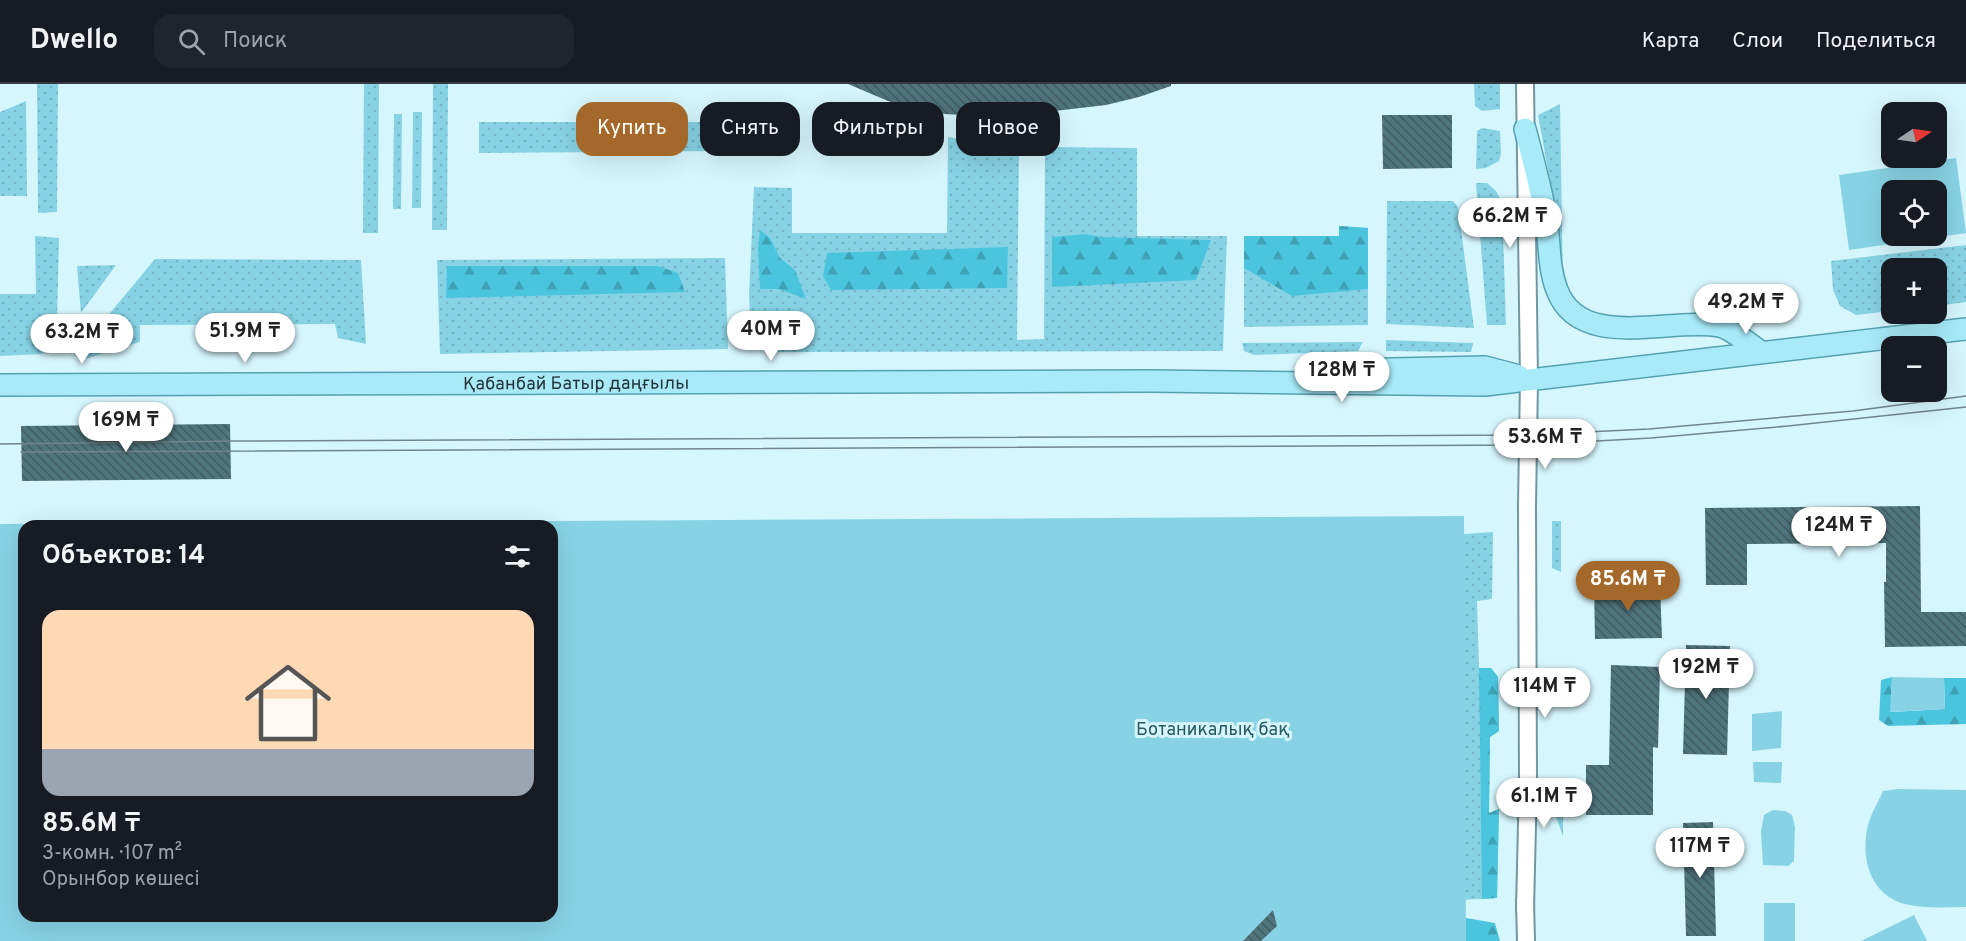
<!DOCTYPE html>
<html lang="ru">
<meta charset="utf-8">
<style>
:root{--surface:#171b24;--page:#20242c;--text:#f1f3f6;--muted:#9ea1a6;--line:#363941;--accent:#a4692a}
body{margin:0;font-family:Overpass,sans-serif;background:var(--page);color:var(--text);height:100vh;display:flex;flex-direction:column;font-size:22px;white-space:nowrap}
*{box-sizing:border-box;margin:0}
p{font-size:20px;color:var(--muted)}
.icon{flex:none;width:33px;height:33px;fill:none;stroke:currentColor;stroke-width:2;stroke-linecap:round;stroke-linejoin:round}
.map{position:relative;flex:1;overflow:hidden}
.panel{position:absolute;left:18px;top:436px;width:540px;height:402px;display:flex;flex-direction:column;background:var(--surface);border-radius:18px;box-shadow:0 6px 24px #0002}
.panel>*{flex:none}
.top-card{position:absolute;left:576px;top:18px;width:570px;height:54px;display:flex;gap:12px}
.needle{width:39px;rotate:77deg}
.fabs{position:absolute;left:1881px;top:18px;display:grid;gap:12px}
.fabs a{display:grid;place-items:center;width:66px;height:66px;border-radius:12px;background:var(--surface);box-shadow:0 6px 24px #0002;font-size:30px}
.price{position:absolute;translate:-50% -51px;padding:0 14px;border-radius:21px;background:#fff;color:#222;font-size:20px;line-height:39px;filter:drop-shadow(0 2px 3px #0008)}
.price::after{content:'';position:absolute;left:50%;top:36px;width:18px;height:14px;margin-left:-9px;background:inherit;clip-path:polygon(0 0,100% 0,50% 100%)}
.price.selected{background:var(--accent);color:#fff}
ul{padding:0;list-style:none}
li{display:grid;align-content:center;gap:12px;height:318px;padding:0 24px}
li span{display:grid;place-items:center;height:186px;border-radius:18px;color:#555}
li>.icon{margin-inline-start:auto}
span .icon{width:108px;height:108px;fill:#fffc;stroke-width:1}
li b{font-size:26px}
h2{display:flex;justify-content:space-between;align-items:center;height:72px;padding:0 24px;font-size:26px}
.tag{padding:0 21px;border-radius:18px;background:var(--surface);box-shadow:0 6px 24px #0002;font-size:21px;line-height:54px}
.tag.selected{background:var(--accent);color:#fff}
header{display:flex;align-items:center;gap:36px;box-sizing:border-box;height:84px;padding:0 30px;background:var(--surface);border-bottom:2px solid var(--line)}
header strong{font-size:28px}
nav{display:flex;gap:33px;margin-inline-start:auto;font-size:21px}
.search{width:420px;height:54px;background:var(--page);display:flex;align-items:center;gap:15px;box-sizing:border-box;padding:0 21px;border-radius:18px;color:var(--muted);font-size:22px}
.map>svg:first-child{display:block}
</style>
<header>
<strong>Dwello</strong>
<div class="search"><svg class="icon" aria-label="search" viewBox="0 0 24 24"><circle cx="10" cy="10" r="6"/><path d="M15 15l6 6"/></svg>Поиск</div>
<nav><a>Карта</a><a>Слои</a><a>Поделиться</a></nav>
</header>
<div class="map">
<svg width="1966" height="857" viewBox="0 0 1966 857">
<defs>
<pattern id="grass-dots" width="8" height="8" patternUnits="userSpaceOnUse" patternTransform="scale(1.5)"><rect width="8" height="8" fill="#87d3e5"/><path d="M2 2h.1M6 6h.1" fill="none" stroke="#74b6c5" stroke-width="1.8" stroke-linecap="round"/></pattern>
<pattern id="forest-firs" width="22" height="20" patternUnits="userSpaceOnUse" patternTransform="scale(1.5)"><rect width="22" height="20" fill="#4bc5de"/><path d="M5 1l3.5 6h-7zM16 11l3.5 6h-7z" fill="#3ea1b5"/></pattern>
<pattern id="building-back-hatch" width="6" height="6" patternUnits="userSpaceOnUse" patternTransform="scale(1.5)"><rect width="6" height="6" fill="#51757d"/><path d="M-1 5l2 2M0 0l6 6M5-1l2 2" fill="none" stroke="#405c62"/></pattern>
</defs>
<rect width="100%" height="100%" fill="#d6f6fd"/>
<g fill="url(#grass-dots)">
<polygon points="37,0 58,0 57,128 38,129"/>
<polygon points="364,0 379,0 378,149 363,149"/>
<polygon points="433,0 448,0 447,146 432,146"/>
<polygon points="1474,0 1500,0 1500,25 1482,27 1475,22"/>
<polygon points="26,17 27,112 0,112 0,28"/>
<polygon points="1560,20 1563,202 1556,159 1552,108 1538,31"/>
<polygon points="413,28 422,28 421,124 412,124"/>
<polygon points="394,30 402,30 401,125 393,125"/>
<polygon points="479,38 723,38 723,67 479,69"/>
<polygon points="1482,44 1500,47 1501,70 1499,77 1486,84 1476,85 1477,47"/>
<polygon points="948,53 1019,66 1017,256 1044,255 1045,63 1137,64 1137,152 1227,152 1223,267 766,268 751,257 749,211 754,103 792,104 792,149 947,149"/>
<polygon points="1476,99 1487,99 1496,107 1502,118 1506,241 1487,241"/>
<polygon points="1387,117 1453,117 1458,123 1474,244 1386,240"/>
<polygon points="1339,142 1368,144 1368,241 1244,243 1244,152 1339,152"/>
<polygon points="35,152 59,154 57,239 54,255 42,270 0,272 0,210 36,210"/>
<polygon points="1966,161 1966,218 1937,222 1936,184 1892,184 1891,227 1856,231 1840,222 1833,206 1831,177"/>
<polygon points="725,174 728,265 440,270 437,176"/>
<polygon points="155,175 361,176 366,260 338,254 335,240 140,241 140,258 85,275 81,264"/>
<polygon points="116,181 81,229 77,182"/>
<polygon points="1386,256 1473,259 1471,268 1386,267"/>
<polygon points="1363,258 1358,267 1254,271 1244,267 1242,259"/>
<polygon points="1552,437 1561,437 1561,488 1552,484"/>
<polygon points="1493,448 1492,515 1477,517 1479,584 1491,584 1498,593 1499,647 1490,653 1489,729 1499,725 1497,814 1460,816 1464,450"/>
<polygon points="1552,703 1563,705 1563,752 1551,719"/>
</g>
<g fill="url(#forest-firs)">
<polygon points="1339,142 1368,144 1368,205 1292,212 1244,184 1244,152 1339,152"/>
<polygon points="760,146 770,154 780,174 795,186 806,215 779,205 760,205 758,165"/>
<polygon points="1086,150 1100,153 1211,156 1196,196 1052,203 1052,153"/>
<polygon points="1008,163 1007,204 831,206 823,192 827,169"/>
<polygon points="447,182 658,182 678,189 685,208 446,214"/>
<polygon points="1479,584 1491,584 1498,593 1499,647 1490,653 1489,729 1499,725 1497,814 1482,815"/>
<polygon points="1892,593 1891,628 1945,625 1944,594 1966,594 1966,640 1888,642 1879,636 1881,596"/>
<polygon points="1466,834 1495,839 1500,857 1466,857"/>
</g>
<g fill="#87d3e5" fill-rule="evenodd">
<path d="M 1956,74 L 1966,149 L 1849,166 L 1839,91 ZM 1936,106 L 1936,152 L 1892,152 L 1892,106 Z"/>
<path d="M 1464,432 L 1466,857 L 0,857 L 0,440 ZM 24,442 L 552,442 L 552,832 L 24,832 Z"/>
<polygon points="1892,593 1944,594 1945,625 1890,628"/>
<polygon points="1782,627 1781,664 1752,667 1752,630"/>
<polygon points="1753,678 1782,678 1781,699 1754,698"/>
<path d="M 1898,705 L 1966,706 L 1966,823 C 1946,823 1925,825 1905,820 C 1872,812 1861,777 1867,746 C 1869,733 1877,720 1883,707 Z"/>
<polygon points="1773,726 1785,727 1792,731 1795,743 1794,777 1788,782 1763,781 1761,747 1764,731"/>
<rect x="1764" y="819" width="31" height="38"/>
<polygon points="1914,831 1927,857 1861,857"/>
</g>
<g fill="url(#building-back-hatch)">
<polygon points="848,0 1171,0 1171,2 1139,13 1106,21 1012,32 977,32 929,29 888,17"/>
<polygon points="1382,31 1452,31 1452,84 1383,85"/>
<polygon points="230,340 231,395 22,397 21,342"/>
<polygon points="1920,422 1921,528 1966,528 1966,562 1885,563 1884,498 1886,498 1886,459 1747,460 1747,501 1706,501 1705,424"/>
<polygon points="1594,502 1660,502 1662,554 1595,555"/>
<polygon points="1686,561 1730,562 1727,671 1683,670"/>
<polygon points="1611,581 1660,583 1658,664 1653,663 1653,731 1586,731 1586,681 1609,681"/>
<polygon points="1713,738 1716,852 1686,852 1683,739"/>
<polygon points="1273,826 1277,842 1261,857 1243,857"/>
</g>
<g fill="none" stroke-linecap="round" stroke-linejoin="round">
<defs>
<g id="minor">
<polyline points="1525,0 1529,295 1527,422 1528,697 1525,826"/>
<polyline points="1525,817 1526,857"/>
</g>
<g id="major">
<path d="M 1525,45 C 1533,75 1541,104 1546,134 C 1550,158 1548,183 1557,206 C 1580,268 1671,233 1719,242 C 1731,244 1750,261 1761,268"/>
<polyline points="1345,286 1485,283 1519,292"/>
<path id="s1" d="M 0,301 L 1152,297 L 1485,301 L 1966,245"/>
</g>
</defs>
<use href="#minor" stroke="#7297a0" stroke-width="20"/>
<use href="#major" stroke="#54a1b2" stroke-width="24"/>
<use href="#minor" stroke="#fff" stroke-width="16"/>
<use href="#major" stroke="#a8eaf8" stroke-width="21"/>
<g stroke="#70868b" stroke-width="1.5">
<polyline points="0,360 237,357 1523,351 1649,345 1853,327 1966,312"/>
<polyline points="21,368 1525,361 1651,354 1788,342 1966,323"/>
</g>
</g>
<g text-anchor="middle" stroke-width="6" stroke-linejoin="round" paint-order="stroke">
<g font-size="18" fill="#253438" stroke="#d6f6fd">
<text dy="6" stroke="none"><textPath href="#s1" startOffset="576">Қабанбай Батыр даңғылы</textPath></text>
</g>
<g font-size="18" fill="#275964" stroke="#d6f6fd">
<text x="1213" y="651">Ботаникалық бақ</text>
</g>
</g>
</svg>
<div class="fabs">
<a><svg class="needle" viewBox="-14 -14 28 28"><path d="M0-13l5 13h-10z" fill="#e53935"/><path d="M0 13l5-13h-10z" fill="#9ea1a6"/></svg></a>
<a><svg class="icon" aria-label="locate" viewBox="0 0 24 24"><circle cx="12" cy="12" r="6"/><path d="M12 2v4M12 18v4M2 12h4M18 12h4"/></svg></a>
<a>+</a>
<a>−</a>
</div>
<b class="price" style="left:1510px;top:165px">66.2M ₸</b>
<b class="price" style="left:1746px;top:251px">49.2M ₸</b>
<b class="price" style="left:771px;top:278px">40M ₸</b>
<b class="price" style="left:245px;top:280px">51.9M ₸</b>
<b class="price" style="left:82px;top:281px">63.2M ₸</b>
<b class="price" style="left:1342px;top:319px">128M ₸</b>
<b class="price" style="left:126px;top:369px">169M ₸</b>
<b class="price" style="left:1545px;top:386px">53.6M ₸</b>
<b class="price" style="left:1839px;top:474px">124M ₸</b>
<b class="price selected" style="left:1628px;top:528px">85.6M ₸</b>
<b class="price" style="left:1706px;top:616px">192M ₸</b>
<b class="price" style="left:1545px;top:635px">114M ₸</b>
<b class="price" style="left:1544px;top:745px">61.1M ₸</b>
<b class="price" style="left:1700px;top:795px">117M ₸</b>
<div class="top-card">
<a class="tag selected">Купить</a>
<a class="tag">Снять</a>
<a class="tag">Фильтры</a>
<a class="tag">Новое</a>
</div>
<section class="panel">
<h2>Объектов: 14<svg class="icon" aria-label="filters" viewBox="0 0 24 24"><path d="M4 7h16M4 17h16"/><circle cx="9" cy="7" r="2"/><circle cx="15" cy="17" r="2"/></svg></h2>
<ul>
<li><span style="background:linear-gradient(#ffd9b3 75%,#9aa5b1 0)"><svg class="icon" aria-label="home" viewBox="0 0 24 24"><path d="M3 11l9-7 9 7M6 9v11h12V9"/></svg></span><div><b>85.6M ₸</b><p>3-комн. · 107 m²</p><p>Орынбор көшесі</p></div></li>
</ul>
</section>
</div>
